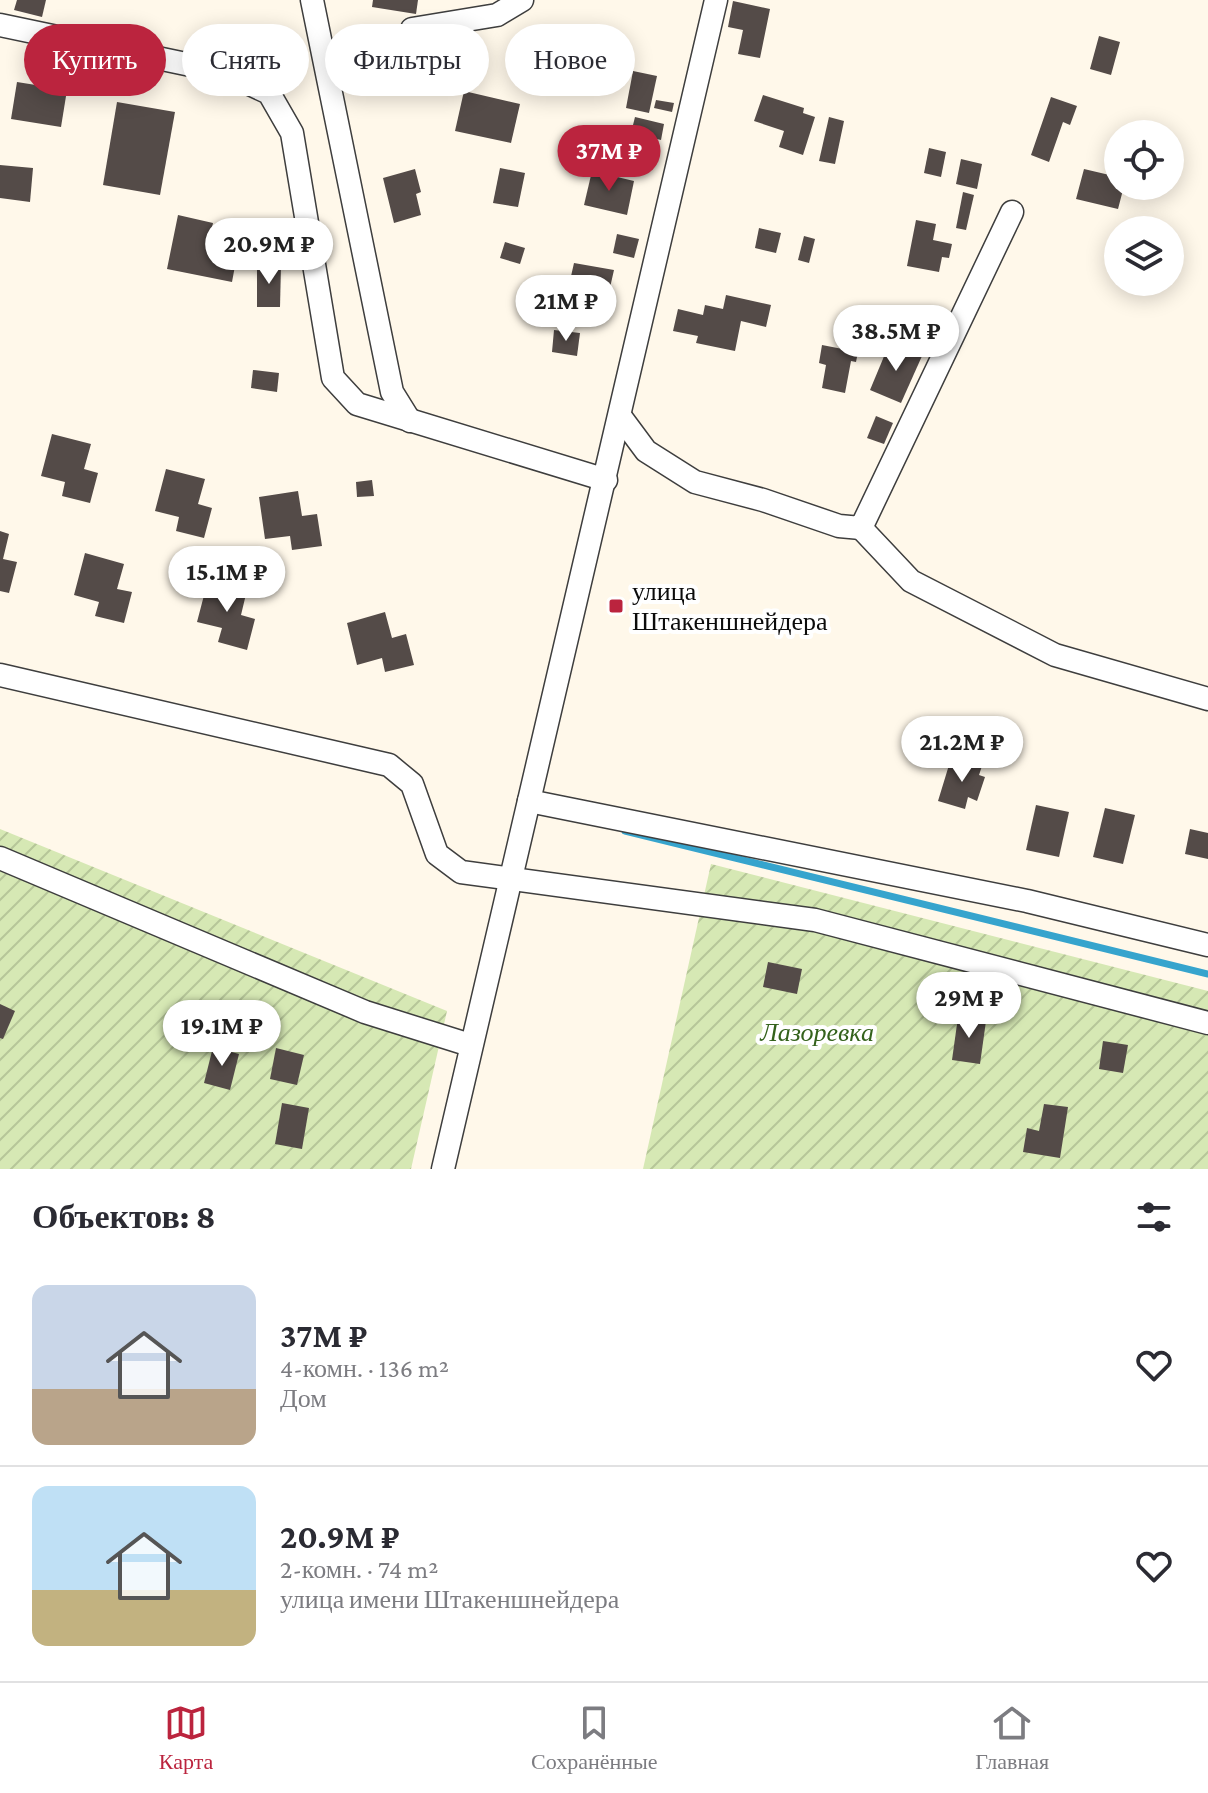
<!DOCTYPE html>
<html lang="ru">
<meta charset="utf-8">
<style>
:root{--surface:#fff;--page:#f7f7f7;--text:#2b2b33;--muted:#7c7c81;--line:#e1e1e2;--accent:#bb243e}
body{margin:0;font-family:"Crimson Pro",serif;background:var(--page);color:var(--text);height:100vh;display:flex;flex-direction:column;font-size:30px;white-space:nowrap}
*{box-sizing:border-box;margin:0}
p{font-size:26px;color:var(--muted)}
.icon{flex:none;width:44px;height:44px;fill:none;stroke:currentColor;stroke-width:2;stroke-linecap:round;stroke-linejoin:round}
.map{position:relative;height:1169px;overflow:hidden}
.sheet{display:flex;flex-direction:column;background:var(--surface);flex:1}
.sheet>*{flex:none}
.top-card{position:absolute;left:24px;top:24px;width:800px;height:72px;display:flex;gap:16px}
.controls{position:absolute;left:1104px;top:120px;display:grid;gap:16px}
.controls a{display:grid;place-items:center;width:80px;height:80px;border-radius:50%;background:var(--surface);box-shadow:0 4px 20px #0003;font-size:40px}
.price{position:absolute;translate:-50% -68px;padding:0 18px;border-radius:28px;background:#fff;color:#222;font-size:26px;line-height:52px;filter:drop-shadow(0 2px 4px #0008)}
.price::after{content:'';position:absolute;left:50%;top:48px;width:24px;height:18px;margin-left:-12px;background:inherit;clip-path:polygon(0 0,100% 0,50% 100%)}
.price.active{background:var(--accent);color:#fff}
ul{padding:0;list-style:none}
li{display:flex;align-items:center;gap:24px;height:200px;padding:0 32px}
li+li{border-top:2px solid var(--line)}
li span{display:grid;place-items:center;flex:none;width:224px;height:160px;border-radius:16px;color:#555}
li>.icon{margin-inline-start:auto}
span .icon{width:96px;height:96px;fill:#fffc;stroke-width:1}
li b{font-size:34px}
h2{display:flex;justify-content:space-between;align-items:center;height:96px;padding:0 32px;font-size:34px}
.pill{padding:0 28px;border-radius:36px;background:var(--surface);box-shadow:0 4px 20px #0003;font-size:28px;line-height:72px}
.pill.active{background:var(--accent);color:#fff}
.dock{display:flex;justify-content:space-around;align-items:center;height:112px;border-top:2px solid var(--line);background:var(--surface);font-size:22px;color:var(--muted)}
.dock a{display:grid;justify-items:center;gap:4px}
.dock .active{color:var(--accent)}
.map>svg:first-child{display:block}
</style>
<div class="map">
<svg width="1208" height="1169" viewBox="0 0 1208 1169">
<defs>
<pattern id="garden-furrows" width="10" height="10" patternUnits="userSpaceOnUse" patternTransform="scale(2)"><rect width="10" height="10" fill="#d6e8b4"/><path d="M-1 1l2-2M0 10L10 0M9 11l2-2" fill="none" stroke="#b6c699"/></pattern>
</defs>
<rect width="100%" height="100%" fill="#fff8ea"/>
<g fill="url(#garden-furrows)">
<polygon points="0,829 447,1011 411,1169 0,1169"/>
<polygon points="711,864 1208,991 1208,1169 643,1169"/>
</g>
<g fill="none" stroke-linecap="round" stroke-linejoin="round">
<polyline stroke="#36a4cd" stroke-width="7" points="625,831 1208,974"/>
</g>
<g fill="#544b48">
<polygon points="17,0 46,0 42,17 14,10"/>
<polygon points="373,0 418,0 416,14 372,7"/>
<polygon points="733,1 770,9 760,58 738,54 743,30 728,27"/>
<polygon points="1099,36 1120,42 1111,75 1090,69"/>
<polygon points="356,43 387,44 386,75 354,74"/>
<polygon points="633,71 657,76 649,113 626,108"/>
<polygon points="17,82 67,90 61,127 11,119"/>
<polygon points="464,91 520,104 511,143 455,131"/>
<polygon points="763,95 804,108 803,113 815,117 803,155 779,147 784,131 754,121"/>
<polygon points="1051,97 1077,106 1070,125 1063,122 1049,162 1031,155"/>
<polygon points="656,100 674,103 672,112 654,108"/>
<polygon points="117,102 175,112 160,195 103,185"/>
<polygon points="635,117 664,124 661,140 631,133"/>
<polygon points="829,117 844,121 835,164 819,161"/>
<polygon points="929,148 946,152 941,177 924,173"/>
<polygon points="961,159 982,164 977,189 956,184"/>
<polygon points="0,165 33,168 30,202 0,198"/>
<polygon points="500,168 525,173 518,207 493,203"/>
<polygon points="415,169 421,192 416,194 421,215 394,223 383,178"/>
<polygon points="1084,169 1118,177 1118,186 1124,186 1118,209 1076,199"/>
<polygon points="592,171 634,181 627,215 584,205"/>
<polygon points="963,192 974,195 966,230 956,228"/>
<polygon points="178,215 213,223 208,249 237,255 232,282 167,269"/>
<polygon points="916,220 936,224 933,240 952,244 949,258 942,257 939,272 907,266"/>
<polygon points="759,228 781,233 776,253 755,248"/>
<polygon points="617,234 639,239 634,258 613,253"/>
<polygon points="804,236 815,239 809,263 798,260"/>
<polygon points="505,242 525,248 520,264 500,258"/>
<polygon points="574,263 614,270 609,292 592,289 591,296 582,294 583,287 569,285"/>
<polygon points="257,265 281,265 280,307 257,307"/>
<polygon points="726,295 771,305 766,327 741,321 735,351 696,343 698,336 673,331 678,309 703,315 705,305 723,309"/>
<polygon points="554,330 580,333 577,356 552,352"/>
<polygon points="890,342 922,356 901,403 870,390"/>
<polygon points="822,345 858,352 856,362 851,361 845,393 822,388 826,365 819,363"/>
<polygon points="253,370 279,373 277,392 251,388"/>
<polygon points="876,416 893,423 884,444 867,438"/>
<polygon points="52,434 91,444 84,469 98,473 90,503 62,496 65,482 41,476"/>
<polygon points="166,469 205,479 198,504 212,508 204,538 176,531 179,517 155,511"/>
<polygon points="372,480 374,496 357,497 356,482"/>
<polygon points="298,491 302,516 317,514 322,546 292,550 290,536 265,539 259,497"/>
<polygon points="0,531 9,534 3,559 17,562 9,593 0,591"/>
<polygon points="85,553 124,564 117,589 132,592 124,623 95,616 99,602 74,595"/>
<polygon points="208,580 247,590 241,615 255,619 247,650 218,642 222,628 197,622"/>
<polygon points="385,612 392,638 406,634 414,665 385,672 382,658 357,665 347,623"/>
<polygon points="960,758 982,766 979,775 985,777 977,801 968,797 965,809 938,801 949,765 957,768"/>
<polygon points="1036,805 1069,812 1059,857 1026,850"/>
<polygon points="1105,808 1135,815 1123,864 1093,857"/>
<polygon points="1190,829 1208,833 1208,859 1185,854"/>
<polygon points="768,962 802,969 797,994 763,987"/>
<polygon points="0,1004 15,1011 3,1039 0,1038"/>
<polygon points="958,1017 986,1021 980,1064 952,1060"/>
<polygon points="1103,1041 1128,1045 1123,1073 1099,1069"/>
<polygon points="213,1047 239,1054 230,1090 204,1083"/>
<polygon points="276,1048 304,1055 297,1085 270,1079"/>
<polygon points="282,1103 309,1108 302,1149 275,1144"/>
<polygon points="1044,1104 1068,1107 1060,1158 1023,1152 1027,1128 1039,1131"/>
</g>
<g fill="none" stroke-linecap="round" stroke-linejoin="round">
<defs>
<g id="minor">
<polyline points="312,0 392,392 410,421"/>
<polyline points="0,25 224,72 269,93 292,133 333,378 357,404 606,480"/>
<polyline points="412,29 497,15 522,0"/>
<polyline points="620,416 646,451 695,482 763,500 839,526 861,528 1012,212"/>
<polyline points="861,528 911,581 1055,655 1208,699"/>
<polyline points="0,675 389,765 412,784 437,854 461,872 815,920 1208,1023"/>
<polyline points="529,801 1027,901 1208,945"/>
<polyline points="0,858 365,1012 470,1045"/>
<polyline points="443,1169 716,0"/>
</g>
</defs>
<use href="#minor" stroke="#3e3e3e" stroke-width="25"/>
<use href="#minor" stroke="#fff" stroke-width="22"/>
</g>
<rect fill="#bb243e" stroke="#fff" stroke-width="3" x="608" y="598" width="16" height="16" rx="4"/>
<g text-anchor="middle" stroke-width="8" stroke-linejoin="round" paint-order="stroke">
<g font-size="26" fill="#0b0b0b" stroke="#fff" text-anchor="start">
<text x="632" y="600">улица<tspan x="632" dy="30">Штакеншнейдера</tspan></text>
</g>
<g font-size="26" font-style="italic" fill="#34621c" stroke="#fff">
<text x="817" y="1041">Лазоревка</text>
</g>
</g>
</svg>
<div class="controls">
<a><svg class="icon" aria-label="locate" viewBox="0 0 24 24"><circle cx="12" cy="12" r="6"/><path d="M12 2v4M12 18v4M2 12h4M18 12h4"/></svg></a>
<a><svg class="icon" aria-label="layers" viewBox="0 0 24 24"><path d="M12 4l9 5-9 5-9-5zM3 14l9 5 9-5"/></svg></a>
</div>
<b class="price active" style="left:609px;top:193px">37M ₽</b>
<b class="price" style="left:269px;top:286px">20.9M ₽</b>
<b class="price" style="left:566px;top:343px">21M ₽</b>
<b class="price" style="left:896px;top:373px">38.5M ₽</b>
<b class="price" style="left:227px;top:614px">15.1M ₽</b>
<b class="price" style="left:962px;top:784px">21.2M ₽</b>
<b class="price" style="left:969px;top:1040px">29M ₽</b>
<b class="price" style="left:222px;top:1068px">19.1M ₽</b>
<div class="top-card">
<a class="pill active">Купить</a>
<a class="pill">Снять</a>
<a class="pill">Фильтры</a>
<a class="pill">Новое</a>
</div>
</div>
<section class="sheet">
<h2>Объектов: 8<svg class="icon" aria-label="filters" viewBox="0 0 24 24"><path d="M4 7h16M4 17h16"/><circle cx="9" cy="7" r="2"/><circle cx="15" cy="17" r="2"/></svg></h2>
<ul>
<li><span style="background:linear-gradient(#c9d6e8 65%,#b9a48a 0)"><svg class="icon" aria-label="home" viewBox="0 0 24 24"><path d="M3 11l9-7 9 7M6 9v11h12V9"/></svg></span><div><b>37M ₽</b><p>4-комн. · 136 m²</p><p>Дом</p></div><svg class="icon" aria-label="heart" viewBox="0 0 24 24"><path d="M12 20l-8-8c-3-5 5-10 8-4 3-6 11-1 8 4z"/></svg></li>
<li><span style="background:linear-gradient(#bfe0f5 65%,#c2b280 0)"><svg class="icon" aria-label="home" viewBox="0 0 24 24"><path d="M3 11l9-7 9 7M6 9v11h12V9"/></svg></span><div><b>20.9M ₽</b><p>2-комн. · 74 m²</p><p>улица имени Штакеншнейдера</p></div><svg class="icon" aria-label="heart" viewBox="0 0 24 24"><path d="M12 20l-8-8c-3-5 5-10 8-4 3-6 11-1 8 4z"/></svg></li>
</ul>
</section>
<nav class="dock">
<a class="active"><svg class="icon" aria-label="map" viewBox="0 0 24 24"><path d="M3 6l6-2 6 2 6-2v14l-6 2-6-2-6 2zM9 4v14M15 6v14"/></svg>Карта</a>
<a><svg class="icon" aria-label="saved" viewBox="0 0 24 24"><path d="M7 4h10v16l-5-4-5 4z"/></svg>Сохранённые</a>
<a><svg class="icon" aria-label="home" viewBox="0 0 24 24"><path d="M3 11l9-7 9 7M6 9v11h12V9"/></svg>Главная</a>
</nav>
